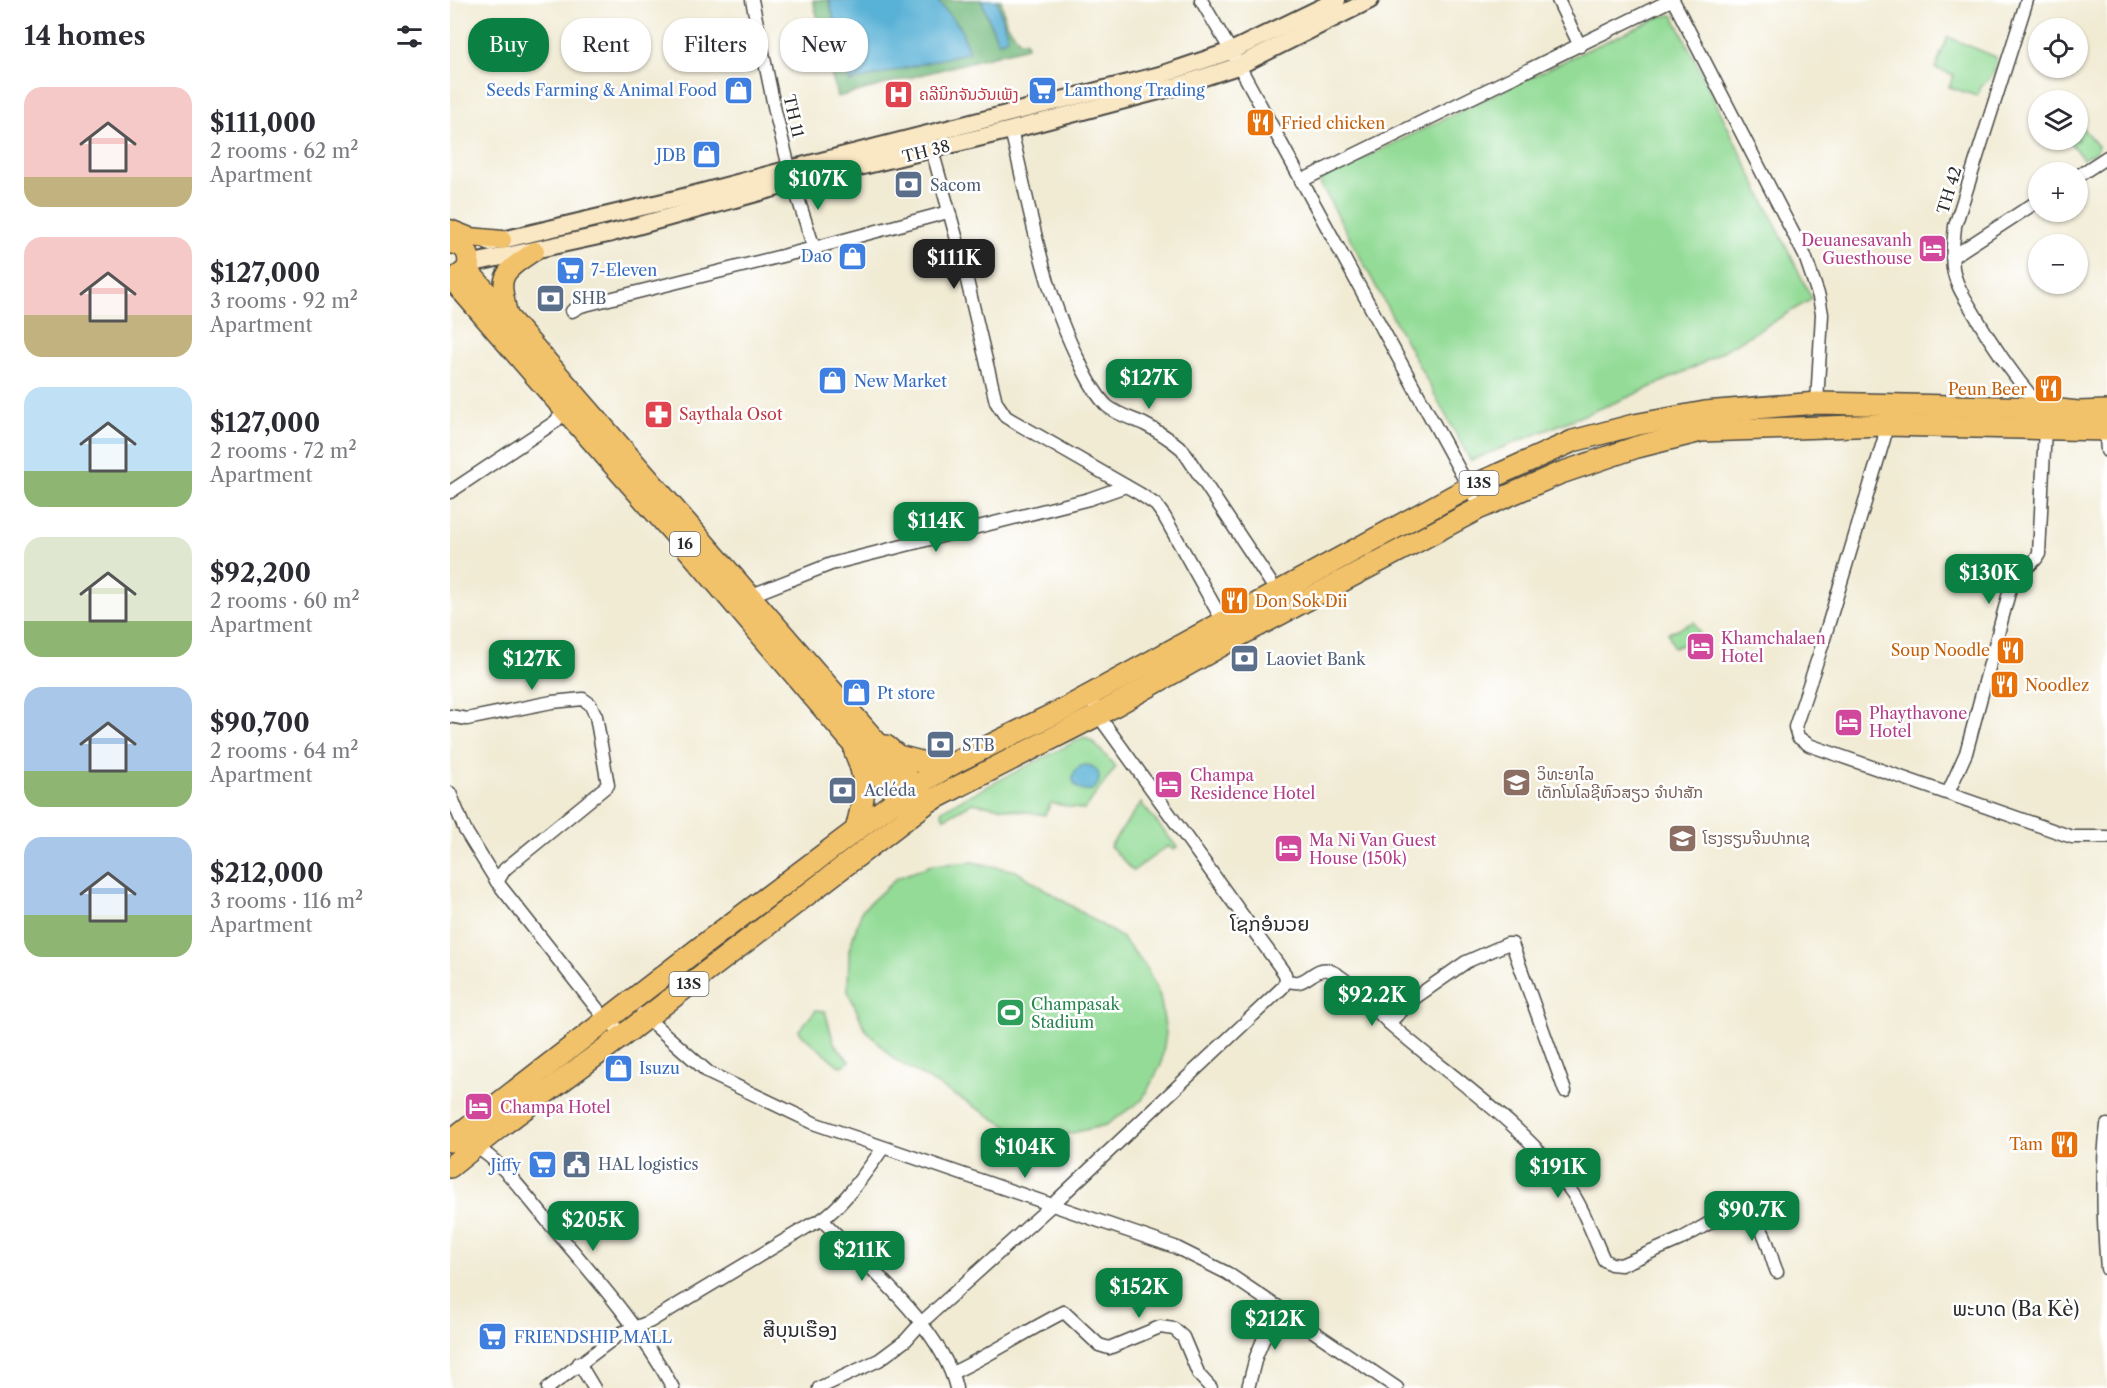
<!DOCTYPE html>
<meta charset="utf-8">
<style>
:root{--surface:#fff;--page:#f2f2f3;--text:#2b2b33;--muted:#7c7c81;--accent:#0b8043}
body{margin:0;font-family:"Libre Caslon Text","Noto Sans Lao",serif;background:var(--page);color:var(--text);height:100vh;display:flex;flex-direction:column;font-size:22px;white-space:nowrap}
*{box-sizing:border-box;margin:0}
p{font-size:20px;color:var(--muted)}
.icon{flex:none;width:33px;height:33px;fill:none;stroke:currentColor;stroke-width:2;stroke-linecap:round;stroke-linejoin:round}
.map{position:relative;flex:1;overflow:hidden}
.drawer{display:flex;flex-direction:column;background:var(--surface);width:450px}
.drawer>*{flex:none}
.guide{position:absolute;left:18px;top:18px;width:570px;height:54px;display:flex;gap:12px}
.controls{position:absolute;left:1578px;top:18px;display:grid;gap:12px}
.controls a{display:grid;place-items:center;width:60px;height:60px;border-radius:50%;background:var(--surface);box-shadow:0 2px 4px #0004;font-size:30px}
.price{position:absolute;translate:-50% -51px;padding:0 14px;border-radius:12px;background:var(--accent);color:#fff;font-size:20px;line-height:39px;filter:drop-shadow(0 2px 3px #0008)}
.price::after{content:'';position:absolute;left:50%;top:36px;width:18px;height:14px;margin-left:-9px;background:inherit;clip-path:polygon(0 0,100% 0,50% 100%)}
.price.active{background:#222;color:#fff}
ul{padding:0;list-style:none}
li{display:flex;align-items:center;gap:18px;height:150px;padding:0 24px}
li span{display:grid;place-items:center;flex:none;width:168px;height:120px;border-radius:18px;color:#555}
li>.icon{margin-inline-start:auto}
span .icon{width:72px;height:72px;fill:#fffc;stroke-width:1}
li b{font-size:26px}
h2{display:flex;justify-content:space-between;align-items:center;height:72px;padding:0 24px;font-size:26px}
.chip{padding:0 21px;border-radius:24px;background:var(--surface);box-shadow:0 2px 4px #0004;font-size:21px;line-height:54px}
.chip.active{background:var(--accent);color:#fff}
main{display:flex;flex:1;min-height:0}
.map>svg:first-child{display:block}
</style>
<main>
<section class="drawer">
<h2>14 homes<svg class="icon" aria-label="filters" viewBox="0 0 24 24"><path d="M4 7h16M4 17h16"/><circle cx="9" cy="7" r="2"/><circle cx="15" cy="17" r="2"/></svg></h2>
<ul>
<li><span style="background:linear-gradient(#f6c9c9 75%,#c2b280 0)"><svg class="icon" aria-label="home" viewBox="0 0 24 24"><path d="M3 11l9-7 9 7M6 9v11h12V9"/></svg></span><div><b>$111,000</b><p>2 rooms · 62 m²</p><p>Apartment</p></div></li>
<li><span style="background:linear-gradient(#f6c9c9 65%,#c2b280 0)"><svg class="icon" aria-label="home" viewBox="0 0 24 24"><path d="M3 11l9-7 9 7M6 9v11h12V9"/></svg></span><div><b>$127,000</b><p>3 rooms · 92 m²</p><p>Apartment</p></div></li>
<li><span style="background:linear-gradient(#bfe0f5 70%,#8fb573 0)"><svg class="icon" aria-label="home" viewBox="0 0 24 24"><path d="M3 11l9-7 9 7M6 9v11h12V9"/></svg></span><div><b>$127,000</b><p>2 rooms · 72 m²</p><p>Apartment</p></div></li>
<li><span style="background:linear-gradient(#dfe7d0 70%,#8fb573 0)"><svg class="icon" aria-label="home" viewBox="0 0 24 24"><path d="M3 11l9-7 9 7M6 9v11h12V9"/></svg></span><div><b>$92,200</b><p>2 rooms · 60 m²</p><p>Apartment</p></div></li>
<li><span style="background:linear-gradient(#a9c7e8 70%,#8fb573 0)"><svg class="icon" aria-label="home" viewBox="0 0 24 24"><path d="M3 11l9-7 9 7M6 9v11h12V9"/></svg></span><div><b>$90,700</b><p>2 rooms · 64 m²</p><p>Apartment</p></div></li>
<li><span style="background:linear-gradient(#a9c7e8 65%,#8fb573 0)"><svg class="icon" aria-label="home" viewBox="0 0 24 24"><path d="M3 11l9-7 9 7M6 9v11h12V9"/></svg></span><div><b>$212,000</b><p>3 rooms · 116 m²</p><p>Apartment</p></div></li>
</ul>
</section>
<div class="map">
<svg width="1657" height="1388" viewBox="0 0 1657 1388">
<rect width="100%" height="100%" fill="#fff"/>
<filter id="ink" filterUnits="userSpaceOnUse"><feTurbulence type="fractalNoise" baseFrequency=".0167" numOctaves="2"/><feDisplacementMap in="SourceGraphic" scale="12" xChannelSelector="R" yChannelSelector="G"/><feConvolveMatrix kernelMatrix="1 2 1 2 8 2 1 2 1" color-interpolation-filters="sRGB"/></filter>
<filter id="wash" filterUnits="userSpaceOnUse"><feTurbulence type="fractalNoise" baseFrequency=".008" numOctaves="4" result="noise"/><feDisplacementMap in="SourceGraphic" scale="24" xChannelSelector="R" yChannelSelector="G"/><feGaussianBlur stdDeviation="1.35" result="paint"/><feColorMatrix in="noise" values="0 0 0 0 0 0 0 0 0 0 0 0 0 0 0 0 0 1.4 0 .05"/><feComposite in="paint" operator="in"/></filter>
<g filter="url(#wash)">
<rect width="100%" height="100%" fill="#f1ebd4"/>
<g fill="#93db96" stroke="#5f8360" stroke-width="1.5">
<polygon points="1223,15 1362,299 1249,365 1181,396 1022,460 1020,460 870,183 872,178 1137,50 1212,16"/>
<path d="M 1498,37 L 1546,57 C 1547,67 1542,81 1531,85 L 1527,96 L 1499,87 L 1504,75 L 1485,68 Z"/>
<polygon points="1628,123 1648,146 1647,151 1633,159 1618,140 1628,140"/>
<polygon points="1244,622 1251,637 1224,648 1218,633"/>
<polygon points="634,737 643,742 666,767 634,810 601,803 595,815 522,803 497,817 494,818 491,812 493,809"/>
<polygon points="691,803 727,847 723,850 718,846 683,871 660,846"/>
<polygon points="522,862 566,871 671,937 695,965 710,996 716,1033 711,1065 692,1100 656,1125 605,1137 565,1131 444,1059 415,1029 398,991 399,950 412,910 447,878 482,865"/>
<polygon points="366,1010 375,1011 384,1043 399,1061 393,1066 388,1065 351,1034 349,1030"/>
</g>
<polygon fill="#76bb7f" stroke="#507355" stroke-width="1.5" points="363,0 379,0 401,82 510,27 487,0 531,0 548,42 558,38 547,0 551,0 556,23 570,41 576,41 577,47 387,97"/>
<g fill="#59b1d6" stroke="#426e80" stroke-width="1.5">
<polygon points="379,0 487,0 510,27 519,52 400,82"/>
<polygon points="531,0 547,0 558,38 548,42"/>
<circle cx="636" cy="778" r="13"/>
</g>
</g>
<g filter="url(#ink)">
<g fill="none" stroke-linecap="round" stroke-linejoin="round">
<defs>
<g id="street">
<polyline points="302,0 325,111 343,183 364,248"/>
<polyline points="751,0 781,51 1030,508"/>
<polyline points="1108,0 1130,46"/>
<polyline points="1223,0 1355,256 1369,297 1372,314 1367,403"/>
<path d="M 1577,0 L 1505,226 C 1504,240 1501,254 1503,268 C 1505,283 1514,297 1522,310 C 1542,345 1564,377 1591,408"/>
<path d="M 561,130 C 580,208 593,291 630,363 C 637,378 645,394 657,406 C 668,415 681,418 694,424 C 708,431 720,439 732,449 L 827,592"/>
<polyline points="482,150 509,247 546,402 556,417 690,494 706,505 714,516 775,625"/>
<polyline points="1628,176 1657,157"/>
<polyline points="851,181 1221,0"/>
<polyline points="1502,257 1588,201"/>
<polyline points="122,311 131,306 364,248 498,212"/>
<polyline points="1436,420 1434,439 1370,652 1345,727 1348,737 1359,745 1622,837 1657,837"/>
<polyline points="1655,425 1657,451"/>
<polyline points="0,492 105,422 118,407"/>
<polyline points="294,598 381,564 639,499 676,486"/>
<polyline points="0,716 17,719 102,702 133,699 140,704 146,716 158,785 55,869 47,882"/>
<polyline points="0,793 15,830 47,882 156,1020 175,1034"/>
<polyline points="1498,793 1516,753 1560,589 1566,578 1586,559 1589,554 1595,428"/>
<path d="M 836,981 C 840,981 846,983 849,982 C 859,980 867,967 878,970 C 899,977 923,1009 940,1024 C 1000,1077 1079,1127 1123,1194 C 1136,1214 1144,1239 1154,1260 L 1161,1264 L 1171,1265 L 1231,1239 L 1270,1217 L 1302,1219 C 1319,1234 1318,1252 1327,1272"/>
<polyline points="192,1014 259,1073 366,1124 725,1247 777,1273 947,1388"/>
<polyline points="939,1023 966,997 1016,962 1057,944 1062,944 1115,1091"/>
<path d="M 1657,1125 C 1651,1174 1653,1221 1657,1269"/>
<path d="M 23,1145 C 54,1163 76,1196 99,1223 C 144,1276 190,1327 223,1388"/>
<path d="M 373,1221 C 416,1265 492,1328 506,1388"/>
<polyline points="129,1363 144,1388"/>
<path d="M 502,1373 C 541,1355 576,1331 614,1312 L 649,1345 L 659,1348 L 710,1327 L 724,1329 L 733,1337 L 749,1375 L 761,1388"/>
<path d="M 98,1388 L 171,1333 L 199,1322 L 362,1224 C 386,1217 418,1169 433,1148"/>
<polyline points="369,1388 429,1360 456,1340 472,1322 603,1204 832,988 836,981 835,974 648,715 639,694"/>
<polyline points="798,1388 806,1357 827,1306"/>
</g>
<g id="secondary">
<polyline points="40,243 230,198 340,169 710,75 781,51 887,0"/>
<polyline points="19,264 158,234 343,183 561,130 724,87 788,66 920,0"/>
</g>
<g id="primary">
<polyline points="0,229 20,237 52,240"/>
<path d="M 59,319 C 50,276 47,276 85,251"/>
</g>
<g id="highway">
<path d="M 0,243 C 16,243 22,256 17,270 L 6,278"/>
<polyline points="17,270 474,797"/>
<polyline points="2,279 115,410 237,548 458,808"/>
<polyline points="436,746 448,756 483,765 502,763"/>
<path d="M 405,752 C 419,784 414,797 406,830"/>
<polyline points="0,1141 261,939 465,786 510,760 620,706 1018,488 1123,441 1184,425 1255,412 1367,403 1591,408 1628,412 1657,411"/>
<polyline points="0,1167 51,1126 175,1034 478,802 648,715 783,639 1030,508 1108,474 1187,447 1251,431 1436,425 1657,430"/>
</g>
</defs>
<use href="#street" stroke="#494844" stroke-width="15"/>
<use href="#secondary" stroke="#494844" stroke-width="20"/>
<use href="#primary" stroke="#494844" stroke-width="21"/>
<use href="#highway" stroke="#494844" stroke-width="24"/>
<use href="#street" stroke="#fff" stroke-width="12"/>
<use href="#secondary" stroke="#fae7c3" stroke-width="16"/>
<use href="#primary" stroke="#f2c26a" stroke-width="18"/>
<use href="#highway" stroke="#f2c26a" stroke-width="21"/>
</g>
</g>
<defs>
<symbol id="shop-square" viewBox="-11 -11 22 22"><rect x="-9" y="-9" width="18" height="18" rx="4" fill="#3f7fe0" stroke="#fff"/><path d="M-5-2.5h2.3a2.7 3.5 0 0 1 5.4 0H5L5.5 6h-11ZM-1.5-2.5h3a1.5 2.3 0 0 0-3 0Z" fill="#fff"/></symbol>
<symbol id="supermarket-square" viewBox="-11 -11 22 22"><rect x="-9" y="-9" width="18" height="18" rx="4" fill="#3f7fe0" stroke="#fff"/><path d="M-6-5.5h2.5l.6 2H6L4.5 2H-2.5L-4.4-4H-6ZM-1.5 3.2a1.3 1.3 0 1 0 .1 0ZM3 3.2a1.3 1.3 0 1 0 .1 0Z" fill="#fff"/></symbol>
<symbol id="hospital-square" viewBox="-11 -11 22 22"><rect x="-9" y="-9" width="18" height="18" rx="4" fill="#e0444e" stroke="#fff"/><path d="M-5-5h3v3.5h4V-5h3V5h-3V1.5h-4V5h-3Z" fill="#fff"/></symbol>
<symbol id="restaurant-square" viewBox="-11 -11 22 22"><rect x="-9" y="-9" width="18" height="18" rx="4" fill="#e8710a" stroke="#fff"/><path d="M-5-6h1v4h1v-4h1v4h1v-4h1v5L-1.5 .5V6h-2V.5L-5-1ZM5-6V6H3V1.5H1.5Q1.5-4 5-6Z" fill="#fff"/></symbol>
<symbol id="bank-square" viewBox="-11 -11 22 22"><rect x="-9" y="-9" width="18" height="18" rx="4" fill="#5c6f8a" stroke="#fff"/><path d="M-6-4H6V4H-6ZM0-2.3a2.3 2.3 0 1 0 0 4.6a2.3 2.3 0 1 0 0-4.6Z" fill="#fff"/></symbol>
<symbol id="hotel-square" viewBox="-11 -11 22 22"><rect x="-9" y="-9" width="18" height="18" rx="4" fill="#d1479c" stroke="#fff"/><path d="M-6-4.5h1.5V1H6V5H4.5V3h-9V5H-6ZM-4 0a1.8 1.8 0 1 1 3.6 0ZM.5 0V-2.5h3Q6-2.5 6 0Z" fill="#fff"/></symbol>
<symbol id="pharmacy-square" viewBox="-11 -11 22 22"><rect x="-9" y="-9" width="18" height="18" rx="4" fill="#e0444e" stroke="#fff"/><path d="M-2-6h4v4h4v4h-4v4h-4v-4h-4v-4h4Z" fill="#fff"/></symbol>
<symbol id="university-square" viewBox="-11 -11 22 22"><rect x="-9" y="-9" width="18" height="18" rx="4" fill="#8d6e63" stroke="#fff"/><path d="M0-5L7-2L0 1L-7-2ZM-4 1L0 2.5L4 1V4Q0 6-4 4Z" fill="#fff"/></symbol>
<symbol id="school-square" viewBox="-11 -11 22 22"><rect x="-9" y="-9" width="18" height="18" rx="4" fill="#8d6e63" stroke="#fff"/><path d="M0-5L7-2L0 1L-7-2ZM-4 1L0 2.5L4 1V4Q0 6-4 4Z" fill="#fff"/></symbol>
<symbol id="stadium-square" viewBox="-11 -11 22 22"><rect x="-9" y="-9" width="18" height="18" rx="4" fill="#2e9e5b" stroke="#fff"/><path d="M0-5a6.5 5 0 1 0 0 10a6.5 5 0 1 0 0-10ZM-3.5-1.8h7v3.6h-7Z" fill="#fff"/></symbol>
<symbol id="civic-square" viewBox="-11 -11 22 22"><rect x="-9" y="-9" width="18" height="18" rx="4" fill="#5c6f8a" stroke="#fff"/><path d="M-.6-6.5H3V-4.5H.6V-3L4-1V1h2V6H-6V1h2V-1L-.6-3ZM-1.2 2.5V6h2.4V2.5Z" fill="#fff"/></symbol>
</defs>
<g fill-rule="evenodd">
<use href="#shop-square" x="272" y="74" width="33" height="33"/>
<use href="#supermarket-square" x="576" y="74" width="33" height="33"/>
<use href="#hospital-square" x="432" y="78" width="33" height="33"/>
<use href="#restaurant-square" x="794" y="106" width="33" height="33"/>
<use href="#shop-square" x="240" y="138" width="33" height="33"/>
<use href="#bank-square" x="442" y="168" width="33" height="33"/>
<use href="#hotel-square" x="1466" y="232" width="33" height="33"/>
<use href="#shop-square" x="386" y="240" width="33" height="33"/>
<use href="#supermarket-square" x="104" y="254" width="33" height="33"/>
<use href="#bank-square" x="84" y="282" width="33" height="33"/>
<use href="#shop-square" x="366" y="364" width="33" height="33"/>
<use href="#restaurant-square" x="1582" y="372" width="33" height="33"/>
<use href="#pharmacy-square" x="192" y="398" width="33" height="33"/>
<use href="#restaurant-square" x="768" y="584" width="33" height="33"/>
<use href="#hotel-square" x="1234" y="630" width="33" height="33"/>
<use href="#restaurant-square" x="1544" y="634" width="33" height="33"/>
<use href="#bank-square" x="778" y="642" width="33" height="33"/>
<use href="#restaurant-square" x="1538" y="668" width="33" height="33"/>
<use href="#shop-square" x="390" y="676" width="33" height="33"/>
<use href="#hotel-square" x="1382" y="706" width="33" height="33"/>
<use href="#bank-square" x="474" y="728" width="33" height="33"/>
<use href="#university-square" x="1050" y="766" width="33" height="33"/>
<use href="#hotel-square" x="702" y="768" width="33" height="33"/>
<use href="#bank-square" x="376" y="774" width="33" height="33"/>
<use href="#school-square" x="1216" y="822" width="33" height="33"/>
<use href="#hotel-square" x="822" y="832" width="33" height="33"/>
<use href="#stadium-square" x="544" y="996" width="33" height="33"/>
<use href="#shop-square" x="152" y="1052" width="33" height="33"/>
<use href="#hotel-square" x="12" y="1090" width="33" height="33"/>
<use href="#restaurant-square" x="1598" y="1128" width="33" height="33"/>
<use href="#civic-square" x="110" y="1148" width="33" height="33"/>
<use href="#supermarket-square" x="76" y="1148" width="33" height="33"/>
<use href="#supermarket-square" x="26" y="1320" width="33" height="33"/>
</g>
<g text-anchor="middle" stroke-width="5" stroke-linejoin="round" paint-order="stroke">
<g fill="#fff" stroke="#6b6b6b" stroke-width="1.5">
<rect x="1009.5" y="471" width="39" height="24" rx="4.5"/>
<rect x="220" y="532" width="30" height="24" rx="4.5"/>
<rect x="219.5" y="972" width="39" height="24" rx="4.5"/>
</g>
<g font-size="15" font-weight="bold" fill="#2b2b2b">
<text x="1029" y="488">13S</text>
<text x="235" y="549">16</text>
<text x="239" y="989">13S</text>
</g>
<g font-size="16" fill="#366cbe" stroke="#fff" text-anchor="start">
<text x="267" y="96" text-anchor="end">Seeds Farming &amp; Animal Food</text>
<text x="614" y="96">Lamthong Trading</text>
<text x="236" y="161" text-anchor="end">JDB</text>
<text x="382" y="262" text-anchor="end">Dao</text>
<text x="141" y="276">7-Eleven</text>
<text x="404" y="387">New Market</text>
<text x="427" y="699">Pt store</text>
<text x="189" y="1074">Isuzu</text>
<text x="71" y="1171" text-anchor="end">Jiffy</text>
<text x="64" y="1343">FRIENDSHIP MALL</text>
</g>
<g font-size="16" fill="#be3a42" stroke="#fff" text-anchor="start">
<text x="469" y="100">ຄລີນິກຈັນວັນເພັງ</text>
<text x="229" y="420">Saythala Osot</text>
</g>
<g font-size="16" fill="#2b2b2b" stroke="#fff">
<text transform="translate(344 116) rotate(77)" y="6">TH 11</text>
<text transform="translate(476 151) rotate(-14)" y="6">TH 38</text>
<text transform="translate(1499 190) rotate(-73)" y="6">TH 42</text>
</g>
<g font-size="16" fill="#c56008" stroke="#fff" text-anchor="start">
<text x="831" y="129">Fried chicken</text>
<text x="1577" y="395" text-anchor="end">Peun Beer</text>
<text x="805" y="607">Don Sok Dii</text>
<text x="1540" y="656" text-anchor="end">Soup Noodle</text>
<text x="1575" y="691">Noodlez</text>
<text x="1593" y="1150" text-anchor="end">Tam</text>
</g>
<g font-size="16" fill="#4e5e75" stroke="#fff" text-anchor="start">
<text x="480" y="191">Sacom</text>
<text x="122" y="304">SHB</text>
<text x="816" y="665">Laoviet Bank</text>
<text x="512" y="751">STB</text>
<text x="414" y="796">Acléda</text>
<text x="148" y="1170">HAL logistics</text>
</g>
<g font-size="16" fill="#b23c85" stroke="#fff" text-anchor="start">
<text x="1462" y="246" text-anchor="end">Deuanesavanh<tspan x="1462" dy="18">Guesthouse</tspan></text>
<text x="1271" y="644">Khamchalaen<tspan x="1271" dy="18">Hotel</tspan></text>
<text x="1419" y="719">Phaythavone<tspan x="1419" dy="18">Hotel</tspan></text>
<text x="740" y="781">Champa<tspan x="740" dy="18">Residence Hotel</tspan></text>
<text x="859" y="846">Ma Ni Van Guest<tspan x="859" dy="18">House (150k)</tspan></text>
<text x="50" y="1113">Champa Hotel</text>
</g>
<g font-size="16" fill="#785e54" stroke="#fff" text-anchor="start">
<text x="1087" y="780">ວິທະຍາໄລ<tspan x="1087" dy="18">ເຕັກໂນໂລຊີຫົວສຽວ ຈຳປາສັກ</tspan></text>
<text x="1253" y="844">ໂຮງຮຽນຈີນປາກເຊ</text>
</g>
<g font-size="16" fill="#27864d" stroke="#fff" text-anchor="start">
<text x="581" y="1010">Champasak<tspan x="581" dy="18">Stadium</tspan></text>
</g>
<g font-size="20" fill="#2b2b2b" stroke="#fff">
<text x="820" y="931">ໂຊກອໍນວຍ</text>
<text x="1566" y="1316">ພະບາດ (Ba Kè)</text>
<text x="350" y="1337">ສີບຸນເຮືອງ</text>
</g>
</g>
</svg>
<div class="controls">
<a><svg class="icon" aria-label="locate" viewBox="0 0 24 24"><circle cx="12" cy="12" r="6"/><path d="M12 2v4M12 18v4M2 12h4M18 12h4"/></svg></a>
<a><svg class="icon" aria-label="layers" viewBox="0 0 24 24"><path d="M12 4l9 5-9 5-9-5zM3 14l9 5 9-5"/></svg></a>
<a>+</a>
<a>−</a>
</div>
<b class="price" style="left:368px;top:211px">$107K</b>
<b class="price active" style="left:504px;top:290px">$111K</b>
<b class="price" style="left:699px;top:410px">$127K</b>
<b class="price" style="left:486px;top:553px">$114K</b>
<b class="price" style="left:1539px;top:605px">$130K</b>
<b class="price" style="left:82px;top:691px">$127K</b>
<b class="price" style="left:922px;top:1027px">$92.2K</b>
<b class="price" style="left:575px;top:1179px">$104K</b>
<b class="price" style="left:1108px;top:1199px">$191K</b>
<b class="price" style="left:1302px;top:1242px">$90.7K</b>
<b class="price" style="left:143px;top:1252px">$205K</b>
<b class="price" style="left:412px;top:1282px">$211K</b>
<b class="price" style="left:689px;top:1319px">$152K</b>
<b class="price" style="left:825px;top:1351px">$212K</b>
<div class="guide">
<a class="chip active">Buy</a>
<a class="chip">Rent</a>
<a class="chip">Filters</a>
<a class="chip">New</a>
</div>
</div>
</main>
